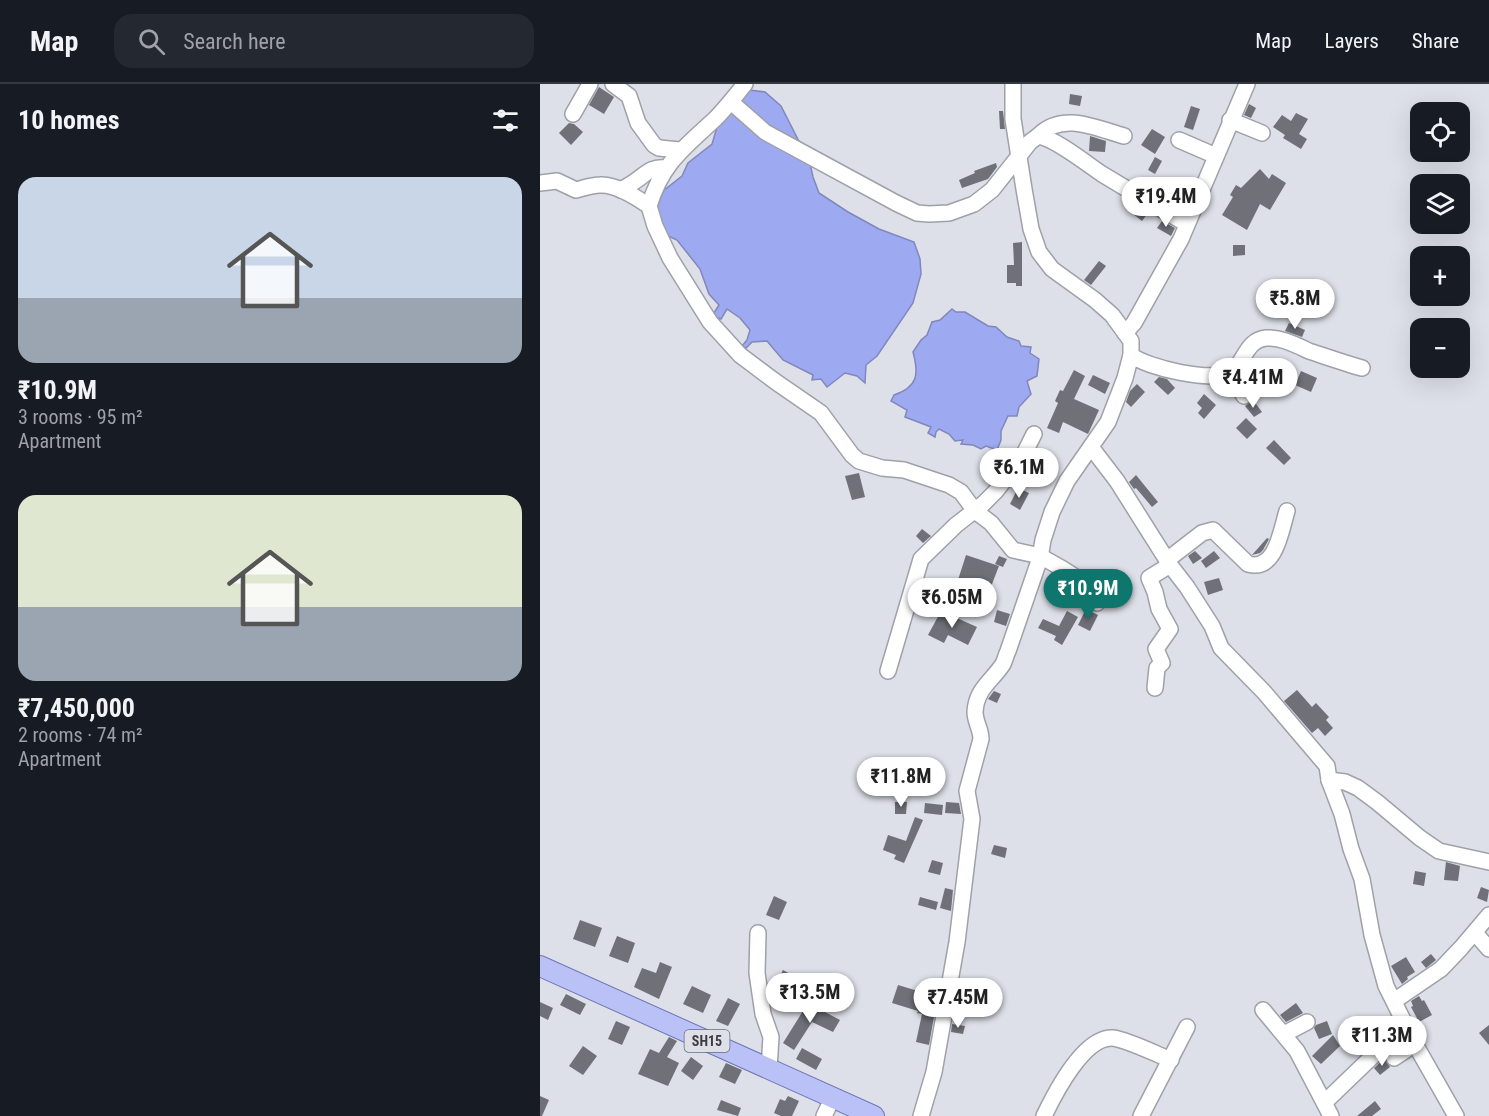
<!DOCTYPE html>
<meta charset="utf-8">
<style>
:root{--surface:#171b24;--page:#242831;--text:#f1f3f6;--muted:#9ea1a6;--line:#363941;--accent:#0f766e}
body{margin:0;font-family:"Roboto Condensed",sans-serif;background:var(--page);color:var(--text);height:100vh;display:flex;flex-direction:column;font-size:22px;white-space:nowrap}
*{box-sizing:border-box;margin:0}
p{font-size:20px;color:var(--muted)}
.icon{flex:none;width:33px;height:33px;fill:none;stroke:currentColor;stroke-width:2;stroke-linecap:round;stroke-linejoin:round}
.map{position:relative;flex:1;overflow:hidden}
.side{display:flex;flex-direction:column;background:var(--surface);width:540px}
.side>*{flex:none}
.tools{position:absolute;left:870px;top:18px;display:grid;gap:12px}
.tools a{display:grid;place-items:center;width:60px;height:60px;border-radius:12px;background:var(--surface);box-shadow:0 6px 24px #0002;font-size:30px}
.price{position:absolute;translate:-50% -51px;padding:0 14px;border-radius:21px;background:#fff;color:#222;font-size:20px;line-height:39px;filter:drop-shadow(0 2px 3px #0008)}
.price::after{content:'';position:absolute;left:50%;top:36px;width:18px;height:14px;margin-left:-9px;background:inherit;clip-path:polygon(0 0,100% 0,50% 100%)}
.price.current{background:var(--accent);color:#fff}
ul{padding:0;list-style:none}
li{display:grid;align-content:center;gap:12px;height:318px;padding:0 18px}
li span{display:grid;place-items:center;height:186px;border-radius:18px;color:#555}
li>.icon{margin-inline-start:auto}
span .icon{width:108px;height:108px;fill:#fffc;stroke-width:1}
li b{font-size:26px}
h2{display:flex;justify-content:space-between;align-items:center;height:72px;padding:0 18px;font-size:26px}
header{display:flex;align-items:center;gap:36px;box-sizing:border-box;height:84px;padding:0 30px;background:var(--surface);border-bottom:2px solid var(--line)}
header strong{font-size:28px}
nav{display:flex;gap:33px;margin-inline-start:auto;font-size:21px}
.search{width:420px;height:54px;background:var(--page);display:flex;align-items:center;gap:15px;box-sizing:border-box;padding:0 21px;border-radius:18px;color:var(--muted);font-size:22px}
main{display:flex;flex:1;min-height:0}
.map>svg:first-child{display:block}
</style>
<header>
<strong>Map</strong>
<div class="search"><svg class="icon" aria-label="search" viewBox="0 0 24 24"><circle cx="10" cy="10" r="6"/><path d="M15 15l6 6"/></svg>Search here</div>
<nav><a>Map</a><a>Layers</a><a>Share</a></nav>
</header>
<main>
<section class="side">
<h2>10 homes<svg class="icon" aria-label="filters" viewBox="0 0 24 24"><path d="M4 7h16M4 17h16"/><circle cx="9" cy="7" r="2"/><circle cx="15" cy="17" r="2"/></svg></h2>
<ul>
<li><span style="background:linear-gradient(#c9d6e8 65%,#9aa5b1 0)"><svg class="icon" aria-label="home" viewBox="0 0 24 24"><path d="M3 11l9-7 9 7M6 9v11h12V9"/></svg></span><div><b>₹10.9M</b><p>3 rooms · 95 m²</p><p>Apartment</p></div></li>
<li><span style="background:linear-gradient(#dfe7d0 60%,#9aa5b1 0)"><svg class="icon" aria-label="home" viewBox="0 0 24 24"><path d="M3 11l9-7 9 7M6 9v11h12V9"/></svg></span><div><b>₹7,450,000</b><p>2 rooms · 74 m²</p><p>Apartment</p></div></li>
</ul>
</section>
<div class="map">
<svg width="949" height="1032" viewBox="0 0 949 1032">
<rect width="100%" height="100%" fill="#dee0e9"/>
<g fill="#9da9f0" stroke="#8088bb" stroke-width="1.5">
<polygon points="209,6 225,8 241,22 270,79 273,93 279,109 308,128 339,145 374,158 380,175 381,190 373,219 337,272 326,281 325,299 317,292 305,289 287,303 281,295 272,296 273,291 243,276 227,257 212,258 206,264 202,262 207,256 210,246 200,234 187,225 181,235 172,232 179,221 169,210 160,185 137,156 126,151 117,123 123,107 142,92 148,79 172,60 177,43"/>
<path d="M 412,225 L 416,228 L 425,228 L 448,242 L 456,243 L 467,253 L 479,257 L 481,262 L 491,263 L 490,269 L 499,275 L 497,292 L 487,297 L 491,310 L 479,323 L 477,332 L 468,332 L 461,347 L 461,356 L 457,366 L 446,362 L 441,365 L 433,361 L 421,360 L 423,356 L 415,357 L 409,350 L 399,345 L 396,348 L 395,353 L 388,349 L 391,343 L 365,333 L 367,326 L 351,317 L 354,311 C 378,303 379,290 373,268 L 381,256 L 387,251 L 392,238 L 400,236 Z"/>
</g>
<g fill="#6f7078">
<polygon points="59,3 74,13 64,30 49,21"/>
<polygon points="530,10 542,12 540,22 529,20"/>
<polygon points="709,20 716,24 711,34 704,31"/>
<polygon points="651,22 660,25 653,46 644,43"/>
<polygon points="459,27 463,27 465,45 460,45"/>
<polygon points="756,29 768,35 759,50 767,55 761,65 743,54 745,51 733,43 742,31 751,37"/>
<polygon points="29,39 34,40 43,48 31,61 19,49"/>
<polygon points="612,45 625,53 615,70 601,61"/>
<polygon points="550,52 566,57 565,68 549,67"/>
<polygon points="615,73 622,77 615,90 608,86"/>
<polygon points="456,79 457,83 448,95 422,104 419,96 435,89 434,87"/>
<polygon points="720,85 729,95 732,90 746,99 730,126 720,120 707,146 682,131 693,113 690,111 696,101 701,104"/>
<polygon points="598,123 608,129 602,137 593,130"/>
<polygon points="622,137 635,144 631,152 617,144"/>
<polygon points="482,158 482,202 476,202 476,199 467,199 467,181 474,181 473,159"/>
<polygon points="693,161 705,161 705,171 693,172"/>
<polygon points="559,177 566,182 551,201 544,196"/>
<polygon points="722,211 735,216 732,225 719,220"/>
<polygon points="765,214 786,223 783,230 762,221"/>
<polygon points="749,239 765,246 762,253 745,247"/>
<polygon points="534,286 545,292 534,315 559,326 548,350 523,338 519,349 507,344 518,319 515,317 520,306 523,307"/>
<polygon points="761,287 777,294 771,308 755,301"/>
<polygon points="553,291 570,299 565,310 548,301"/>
<polygon points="619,293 627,295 635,304 628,311 614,298"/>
<polygon points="597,300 605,308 591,323 586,318 590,307"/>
<polygon points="664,310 676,321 664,335 658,329 662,324 657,319"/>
<polygon points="713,316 722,328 714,333 705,322"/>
<polygon points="706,334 717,345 707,355 696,344"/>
<polygon points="734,356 751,374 744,381 726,364"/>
<polygon points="319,389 325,413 312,416 305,392"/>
<polygon points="596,391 618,418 612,423 596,404 594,405 589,398"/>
<polygon points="478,404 489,409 480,426 470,420"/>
<polygon points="382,445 391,452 383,459 376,452"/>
<polygon points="727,454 729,455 723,466 720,469 712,471"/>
<polygon points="655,467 662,474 653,480 648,472"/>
<polygon points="674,467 680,474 666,484 661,477"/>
<polygon points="426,471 459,482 442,526 432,522 438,506 417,499"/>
<polygon points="459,472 467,475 463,483 455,480"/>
<polygon points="679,494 683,506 668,511 664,498"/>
<polygon points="546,525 558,531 550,547 538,541"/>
<polygon points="457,526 470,530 466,542 454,538"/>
<polygon points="401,527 437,543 428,561 408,551 404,559 388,551"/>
<polygon points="527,527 538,533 522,561 514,556 516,552 498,544 503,535 519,542"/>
<polygon points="757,606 772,623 776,619 789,633 786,636 793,644 785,652 778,644 772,649 744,617"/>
<polygon points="454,607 461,610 457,619 448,615"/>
<polygon points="355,718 367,718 366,730 355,730"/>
<polygon points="406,718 419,719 421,730 405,729"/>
<polygon points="385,719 403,721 402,731 384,729"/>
<polygon points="375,733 383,736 364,779 354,775 356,771 343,766 348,751 366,757"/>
<polygon points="454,761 467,764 465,774 451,770"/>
<polygon points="392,776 403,779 400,791 388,788"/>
<polygon points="906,778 920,782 918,797 904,796"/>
<polygon points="875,787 886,789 884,802 873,800"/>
<polygon points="941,803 949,806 947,818 937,814"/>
<polygon points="405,804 413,806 411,827 400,824"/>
<polygon points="234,812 247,818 239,836 226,831"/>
<polygon points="380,813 398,818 396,826 378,821"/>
<polygon points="40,836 62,844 55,863 33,855"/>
<polygon points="77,852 95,859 88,879 69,872"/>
<polygon points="891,870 896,876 886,884 881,878"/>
<polygon points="866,873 875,888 867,893 868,895 862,900 851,882"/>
<polygon points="120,878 132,883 119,915 94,903 102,884 116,889"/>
<polygon points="243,886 252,891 250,896 266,906 257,920 246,912 249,908 235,901"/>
<polygon points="358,901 378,907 377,910 397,916 389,961 376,958 382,930 377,929 378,927 352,919"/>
<polygon points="152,902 171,911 163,929 143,920"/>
<polygon points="26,910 46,920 40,931 20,921"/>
<polygon points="879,912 882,917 884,916 892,931 879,938 871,923 873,922 871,917"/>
<polygon points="188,914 200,920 188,942 176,937"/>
<polygon points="0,918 13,924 8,936 0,932"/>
<polygon points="268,919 300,936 293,948 272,938 254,966 243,959"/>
<polygon points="756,919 763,929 746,938 740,931"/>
<polygon points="76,937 90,943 82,961 68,955"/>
<polygon points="787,937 792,950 779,955 774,944 776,941"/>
<polygon points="412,940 425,942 423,950 411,948"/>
<polygon points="949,941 949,961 939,949"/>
<polygon points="793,951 800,962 781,980 772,972"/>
<polygon points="129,953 137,957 127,973 139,979 128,1002 98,990 110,965 119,969"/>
<polygon points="43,962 57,972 43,991 29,982"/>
<polygon points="262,964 282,975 276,986 256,975"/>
<polygon points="151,973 163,982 153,996 141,987"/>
<polygon points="844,975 850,983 840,991 834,984"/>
<polygon points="186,979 202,986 195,1000 179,993"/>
<polygon points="0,1012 9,1016 2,1032 0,1032"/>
<polygon points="248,1012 259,1017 252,1032 241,1032 234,1029 240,1015 245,1017"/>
<polygon points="181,1016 201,1024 198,1032 177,1026"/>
<polygon points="835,1017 841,1025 832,1032 817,1032"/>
</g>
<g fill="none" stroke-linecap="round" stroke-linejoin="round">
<defs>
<g id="minor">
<polyline points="73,0 89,12 98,39 114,61 119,64 140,66"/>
<path d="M 191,18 L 225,48 L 356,119 L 377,129 L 389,130 L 409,129 L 434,120 L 452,106 L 490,58 L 498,52 C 515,54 547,80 562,90 C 590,107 619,124 647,140"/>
<polyline points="33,30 50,0"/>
<polyline points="690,36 722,49"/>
<path d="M 498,52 C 522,27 556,44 584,52"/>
<polyline points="639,56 676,72"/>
<path d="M 0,99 L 17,97 L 36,106 C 44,104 52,101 60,101 C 76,100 96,113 109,122 L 115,142 L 130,174 L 170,238 L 200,271 L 236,298 L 281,329 L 312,371 L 319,377 L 342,384 L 364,386 L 409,401 L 421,408 L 435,427 L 451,439 L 473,466 L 500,472 L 523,485 L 534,492 L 540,500 L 542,508 L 557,519"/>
<path d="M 81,106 C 85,103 90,101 94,98 C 105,91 111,82 125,84"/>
<path d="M 109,122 C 122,79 144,64 175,35 C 186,24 195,12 205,0"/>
<polyline points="585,249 594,239 641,155 707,0"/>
<path d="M 591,271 C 607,284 674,299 691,288 C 705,278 706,256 726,254 C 741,253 756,261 769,267 C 787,273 804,279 822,284"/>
<polyline points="690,289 704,312"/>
<polyline points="551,363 577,397 630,481 647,503 672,542 681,564 724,608 787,682 789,696 802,730 811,765 822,795 832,851 846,902 875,960 916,1032"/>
<path d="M 627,476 L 662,449 L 673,446 L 708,480 C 736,488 741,446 747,427"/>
<polyline points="348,587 381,475 416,441 443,420 456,407 483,372 494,350"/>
<polyline points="615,604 617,584 622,579 616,565 630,545 619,525 615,508 609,494 630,481"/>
<polyline points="789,696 805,698 818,704 837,718 880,754 899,767 949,778"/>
<polyline points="218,849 217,889 223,930 231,953 229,985"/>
<polyline points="935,849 949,865"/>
<polyline points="854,917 901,885 921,864 949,831"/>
<polyline points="723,926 757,967 791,1032"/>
<polyline points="744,950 767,938"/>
<polyline points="854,974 875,960"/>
<polyline points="785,1018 866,940"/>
<polyline points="284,1032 293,1013"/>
<path d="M 381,1032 L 394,988 L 417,858 L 432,735 L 427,707 L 441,655 C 441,645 435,638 435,628 C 436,605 452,597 463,580 C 465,576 466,571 468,567 L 500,474 L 503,456 L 512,428 L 527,397 L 568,338 L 585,294 L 591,271 L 591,257 L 572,231 L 555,216 L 512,185 L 499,168 L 491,145 L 484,105 L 473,35 L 473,0"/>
<path d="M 504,1032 C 515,1009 544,952 573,954 C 588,956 616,970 631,976"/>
<polyline points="601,1032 647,943"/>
</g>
<polyline id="major" points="0,882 334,1032"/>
</defs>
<use href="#minor" stroke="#9fa1a9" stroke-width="18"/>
<use href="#major" stroke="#6e77b3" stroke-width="22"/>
<use href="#minor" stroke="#fff" stroke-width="15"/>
<use href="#major" stroke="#b9c1f7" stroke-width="20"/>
</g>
<g text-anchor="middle" stroke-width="6" stroke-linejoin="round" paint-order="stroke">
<rect fill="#dee0e9" stroke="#6c6d73" stroke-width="1.5" x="144.5" y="946" width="45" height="22" rx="4.5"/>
<g font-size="14" font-weight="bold" fill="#3b3c40">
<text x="167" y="962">SH15</text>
</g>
</g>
</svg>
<div class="tools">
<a><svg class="icon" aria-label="locate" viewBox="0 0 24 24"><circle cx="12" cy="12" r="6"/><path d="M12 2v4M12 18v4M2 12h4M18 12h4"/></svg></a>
<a><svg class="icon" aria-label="layers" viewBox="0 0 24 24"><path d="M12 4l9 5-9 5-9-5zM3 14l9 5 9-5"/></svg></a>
<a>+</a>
<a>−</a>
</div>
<b class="price" style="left:626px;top:144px">₹19.4M</b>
<b class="price" style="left:755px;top:246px">₹5.8M</b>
<b class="price" style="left:713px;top:325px">₹4.41M</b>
<b class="price" style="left:479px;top:415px">₹6.1M</b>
<b class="price current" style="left:548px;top:536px">₹10.9M</b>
<b class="price" style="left:412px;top:545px">₹6.05M</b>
<b class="price" style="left:361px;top:724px">₹11.8M</b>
<b class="price" style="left:270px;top:940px">₹13.5M</b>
<b class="price" style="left:418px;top:945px">₹7.45M</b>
<b class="price" style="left:842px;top:983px">₹11.3M</b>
</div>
</main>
